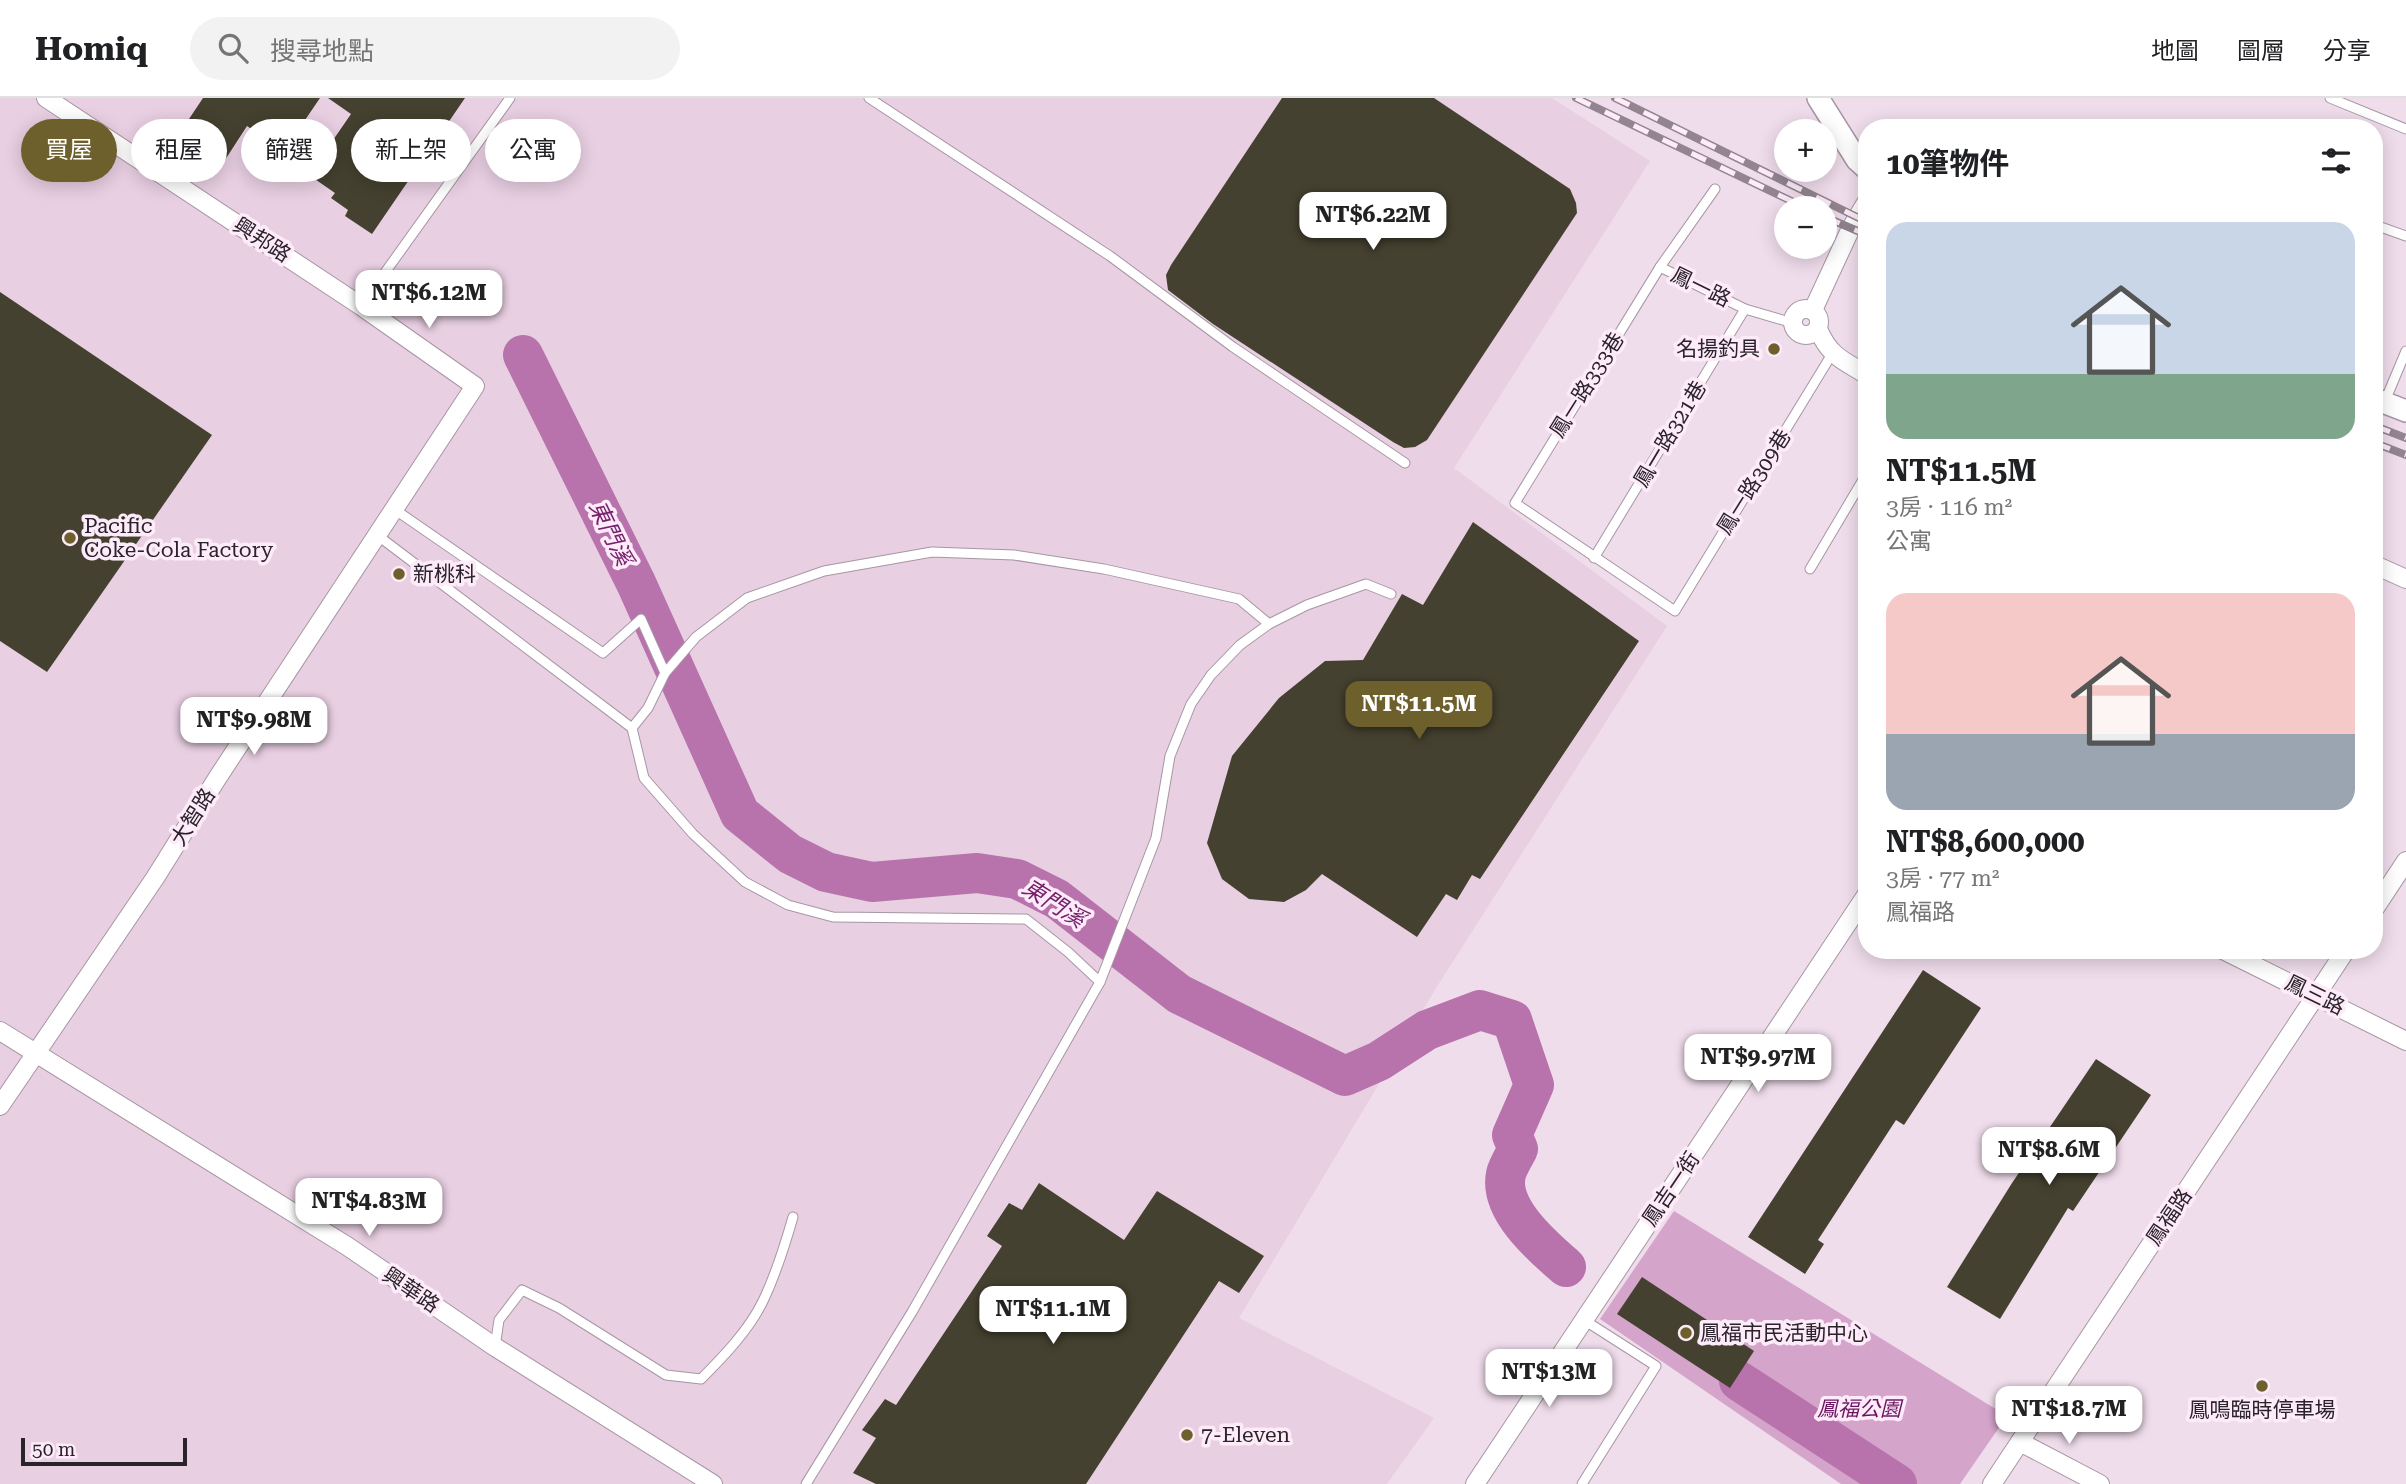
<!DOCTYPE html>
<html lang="zh-TW">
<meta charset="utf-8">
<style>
:root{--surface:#fff;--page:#f2f2f2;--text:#202124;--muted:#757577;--line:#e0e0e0;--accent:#6d602d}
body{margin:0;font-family:"Roboto Serif","Noto Sans TC",serif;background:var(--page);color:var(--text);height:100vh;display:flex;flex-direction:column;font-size:26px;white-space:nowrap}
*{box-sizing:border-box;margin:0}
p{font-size:23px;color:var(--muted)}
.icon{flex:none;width:38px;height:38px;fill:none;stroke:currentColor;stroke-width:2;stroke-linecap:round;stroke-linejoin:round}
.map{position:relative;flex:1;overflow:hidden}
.details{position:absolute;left:1858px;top:21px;width:525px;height:840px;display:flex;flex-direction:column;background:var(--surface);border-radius:28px;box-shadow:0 4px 18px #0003}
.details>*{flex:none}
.hud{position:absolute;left:21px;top:21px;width:665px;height:63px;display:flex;gap:14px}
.fabs{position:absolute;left:1774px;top:21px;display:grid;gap:14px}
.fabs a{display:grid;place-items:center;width:63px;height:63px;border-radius:50%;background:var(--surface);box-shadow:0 4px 18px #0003;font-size:35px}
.scale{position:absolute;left:21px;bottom:18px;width:166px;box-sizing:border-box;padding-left:7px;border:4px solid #2a2329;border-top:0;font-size:19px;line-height:24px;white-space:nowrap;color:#2a2329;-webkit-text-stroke:5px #fdebf9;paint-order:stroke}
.price{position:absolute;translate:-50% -60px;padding:0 16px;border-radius:14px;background:#fff;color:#222;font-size:23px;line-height:46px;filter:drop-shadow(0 2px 4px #0008)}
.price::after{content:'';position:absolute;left:50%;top:42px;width:21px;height:16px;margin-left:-10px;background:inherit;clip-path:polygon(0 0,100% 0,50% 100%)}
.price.active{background:var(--accent);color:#fff}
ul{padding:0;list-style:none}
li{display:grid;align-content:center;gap:14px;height:371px;padding:0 28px}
li span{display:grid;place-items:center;height:217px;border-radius:21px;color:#555}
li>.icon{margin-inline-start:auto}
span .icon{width:126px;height:126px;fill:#fffc;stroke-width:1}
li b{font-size:30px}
h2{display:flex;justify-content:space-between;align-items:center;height:84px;padding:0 28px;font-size:30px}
.tag{padding:0 24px;border-radius:32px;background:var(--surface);box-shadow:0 4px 18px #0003;font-size:24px;line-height:63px}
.tag.active{background:var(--accent);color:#fff}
header{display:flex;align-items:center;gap:42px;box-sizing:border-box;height:98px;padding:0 35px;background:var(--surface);border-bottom:2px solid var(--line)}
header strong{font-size:33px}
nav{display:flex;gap:38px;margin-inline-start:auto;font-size:24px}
.search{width:490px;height:63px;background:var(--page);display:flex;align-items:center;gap:18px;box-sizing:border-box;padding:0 24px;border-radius:38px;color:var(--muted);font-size:26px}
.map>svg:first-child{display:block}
</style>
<header>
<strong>Homiq</strong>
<div class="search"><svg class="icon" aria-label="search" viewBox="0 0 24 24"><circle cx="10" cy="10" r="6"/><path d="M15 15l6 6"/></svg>搜尋地點</div>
<nav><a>地圖</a><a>圖層</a><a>分享</a></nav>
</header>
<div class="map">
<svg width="2406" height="1386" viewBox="0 0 2406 1386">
<rect width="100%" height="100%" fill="#f0ddec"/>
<polygon fill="#e8cfe2" points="0,0 1552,0 1650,63 1454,370 1667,528 1438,887 1239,1220 1434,1320 1387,1386 0,1386"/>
<polygon fill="#d5a4cb" points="1674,1113 2007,1318 1960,1386 1841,1386 1600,1221"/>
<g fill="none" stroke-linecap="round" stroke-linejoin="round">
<g stroke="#b872ac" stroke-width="40">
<path d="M 523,257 L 636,485 L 740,716 L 790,756 L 826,774 L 872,784 L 977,775 L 1017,781 L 1057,801 L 1179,896 L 1345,978 L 1379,963 L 1427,932 L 1480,912 L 1512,922 L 1534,987 L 1512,1037 L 1518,1051 C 1514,1059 1508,1068 1506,1076 C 1498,1111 1543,1149 1566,1169"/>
<polyline points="1739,1283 1897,1386"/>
</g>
</g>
<g fill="#454130">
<polygon points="203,0 320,0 284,53 247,28 225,62 181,33"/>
<polygon points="328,0 465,0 372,136 345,118 348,112 331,100 335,95 309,77 351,16"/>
<polygon points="1282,0 1434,0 1570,91 1576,105 1577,115 1427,342 1415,349 1404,350 1393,344 1213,226 1168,192 1166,177 1171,167"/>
<polygon points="0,194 212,337 47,574 0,543"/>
<polygon points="1473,424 1639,543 1480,781 1472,777 1457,802 1446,796 1417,839 1322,776 1306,792 1284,804 1249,801 1222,781 1207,745 1232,658 1279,600 1325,563 1363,562 1402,496 1423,507"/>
<polygon points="1923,872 1981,910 1904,1027 1896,1022 1818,1142 1824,1146 1805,1176 1748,1139"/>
<polygon points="2096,961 2151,997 2073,1113 2068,1110 2000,1221 1947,1189 2012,1085"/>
<polygon points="1039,1085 1124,1142 1157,1093 1264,1158 1239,1195 1219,1183 1086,1386 876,1386 853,1375 876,1340 862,1332 885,1301 896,1307 1002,1148 987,1138 1009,1105 1022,1112"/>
<polygon points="1642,1179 1754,1253 1730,1290 1617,1216"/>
</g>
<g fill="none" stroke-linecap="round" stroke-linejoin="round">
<defs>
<g id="service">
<polyline points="869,0 1110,158 1233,249 1405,365"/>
<polyline points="2330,0 2406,31"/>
<polyline points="1715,91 1660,169 1745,211 1793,225"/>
<polyline points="2375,127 2406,138"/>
<polyline points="1660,169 1515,405 1675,513 1832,256"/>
<polyline points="361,208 510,0"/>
<polyline points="2385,303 2406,253"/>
<polyline points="377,437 632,630 648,610 665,575 641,521 603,555 394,411"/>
<polyline points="1594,460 1745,211"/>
<polyline points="1810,471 1867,375"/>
<polyline points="665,575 696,539 747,500 824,473 932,454 1014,457 1104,471 1239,501 1269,526"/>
<polyline points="632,630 644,680 693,736 745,784 788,807 833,819 1026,821 1068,854 1100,884"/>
<path d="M 495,1249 L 499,1222 L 522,1192 L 559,1210 L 666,1277 L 701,1281 C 724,1258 749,1232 763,1203 C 776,1176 785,1147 793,1119"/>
<polyline points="806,1386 912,1214 1100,884 1156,740 1170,658 1191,606 1211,577 1240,547 1269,526 1307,507 1366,486 1391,496"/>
<polyline points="1582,1386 1656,1268 1584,1222"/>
</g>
<g id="minor">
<circle cx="1806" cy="224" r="13"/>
<polyline points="1813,212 1851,130 1867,103"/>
<path d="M 1818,231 C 1830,259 1843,262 1867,277"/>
<polyline points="2375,467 2406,481"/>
<polyline points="2375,810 2406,763"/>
<polyline points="2223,852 2406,943"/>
<polyline points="0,933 347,1148 495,1249 713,1386"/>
<polyline points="0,1008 155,780 218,679 475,288 361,208 46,0"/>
<polyline points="2020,1344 2100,1386"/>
<polyline points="1475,1386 1867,796"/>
<polyline points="1992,1386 2346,852"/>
</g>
<g id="tertiary">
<polyline points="1818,0 1857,62 1867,71"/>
<polyline points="2375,301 2406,313"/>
</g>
</defs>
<use href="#service" stroke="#a796a4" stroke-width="11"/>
<use href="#minor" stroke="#a796a4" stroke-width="20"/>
<use href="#tertiary" stroke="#a796a4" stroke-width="24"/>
<use href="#service" stroke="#fff" stroke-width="9"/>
<use href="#minor" stroke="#fff" stroke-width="18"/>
<use href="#tertiary" stroke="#fff" stroke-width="21"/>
<defs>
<g id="rail">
<polyline points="1576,0 1806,110"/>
<polyline points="1615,0 1867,124"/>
<polyline points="1825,119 1867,137"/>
<polyline points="2375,328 2406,340"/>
<polyline points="2375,345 2406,357"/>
</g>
</defs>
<use href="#rail" stroke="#928590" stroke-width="8"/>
<use href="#rail" stroke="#fdebf9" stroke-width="5" stroke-dasharray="16" stroke-linecap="butt"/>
</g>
<g fill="#6d602d" stroke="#fdebf9" stroke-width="2.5">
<circle cx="1774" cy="251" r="7"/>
<circle cx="70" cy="440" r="7"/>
<circle cx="399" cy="476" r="7"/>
<circle cx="1686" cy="1235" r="7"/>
<circle cx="2262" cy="1288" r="7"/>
<circle cx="1187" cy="1337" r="7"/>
</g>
<g text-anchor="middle" stroke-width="7" stroke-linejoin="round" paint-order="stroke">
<g font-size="21" fill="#2a2329" stroke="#fdebf9">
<text transform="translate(262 142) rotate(33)" y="7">興邦路</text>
<text transform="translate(1701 189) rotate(26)" y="7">鳳一路</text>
<text transform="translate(1587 287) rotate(-58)" y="7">鳳一路333巷</text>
<text transform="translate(1670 336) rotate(-59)" y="7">鳳一路321巷</text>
<text transform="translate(1754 384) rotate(-58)" y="7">鳳一路309巷</text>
<text transform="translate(193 719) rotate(-58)" y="7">大智路</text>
<text transform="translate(2315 897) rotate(26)" y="7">鳳三路</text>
<text transform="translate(1671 1091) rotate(-56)" y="7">鳳吉一街</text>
<text transform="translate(2169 1119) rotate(-56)" y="7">鳳福路</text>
<text transform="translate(411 1192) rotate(34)" y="7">興華路</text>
</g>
<g font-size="21" fill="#2a2329" stroke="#fdebf9" text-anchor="start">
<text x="1760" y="258" text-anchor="end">名揚釣具</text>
<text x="84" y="435">Pacific<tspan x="84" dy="24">Coke-Cola Factory</tspan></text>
<text x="413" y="483">新桃科</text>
<text x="1700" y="1242">鳳福市民活動中心</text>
<text x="2262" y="1319" text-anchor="middle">鳳鳴臨時停車場</text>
<text x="1201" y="1344">7-Eleven</text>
</g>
<g font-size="21" font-style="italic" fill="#6b1561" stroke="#fdebf9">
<text x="1859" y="1318">鳳福公園</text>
</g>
<g font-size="23" font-style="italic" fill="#75206b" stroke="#fdebf9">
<text transform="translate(611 435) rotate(64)" y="8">東門溪</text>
<text transform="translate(1054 805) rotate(32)" y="8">東門溪</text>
</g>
</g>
</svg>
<div class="fabs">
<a>+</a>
<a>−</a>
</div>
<div class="scale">50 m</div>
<b class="price" style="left:1373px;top:154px">NT$6.22M</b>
<b class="price" style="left:429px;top:232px">NT$6.12M</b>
<b class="price active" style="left:1419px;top:643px">NT$11.5M</b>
<b class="price" style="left:254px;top:659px">NT$9.98M</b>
<b class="price" style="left:1758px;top:996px">NT$9.97M</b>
<b class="price" style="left:2049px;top:1089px">NT$8.6M</b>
<b class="price" style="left:369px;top:1140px">NT$4.83M</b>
<b class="price" style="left:1053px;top:1248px">NT$11.1M</b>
<b class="price" style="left:1549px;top:1311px">NT$13M</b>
<b class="price" style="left:2069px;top:1348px">NT$18.7M</b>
<div class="hud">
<a class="tag active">買屋</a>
<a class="tag">租屋</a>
<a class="tag">篩選</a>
<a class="tag">新上架</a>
<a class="tag">公寓</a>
</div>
<section class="details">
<h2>10筆物件<svg class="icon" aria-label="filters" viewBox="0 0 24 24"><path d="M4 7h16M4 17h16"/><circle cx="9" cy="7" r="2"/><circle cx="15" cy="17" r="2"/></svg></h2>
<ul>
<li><span style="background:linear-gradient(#c9d6e8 70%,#7fa58c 0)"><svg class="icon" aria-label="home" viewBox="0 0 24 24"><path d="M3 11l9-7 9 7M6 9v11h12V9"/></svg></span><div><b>NT$11.5M</b><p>3房 · 116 m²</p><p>公寓</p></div></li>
<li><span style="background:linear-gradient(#f6c9c9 65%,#9aa5b1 0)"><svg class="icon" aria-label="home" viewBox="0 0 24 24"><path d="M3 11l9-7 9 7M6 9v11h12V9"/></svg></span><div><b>NT$8,600,000</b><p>3房 · 77 m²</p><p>鳳福路</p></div></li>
</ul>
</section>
</div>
